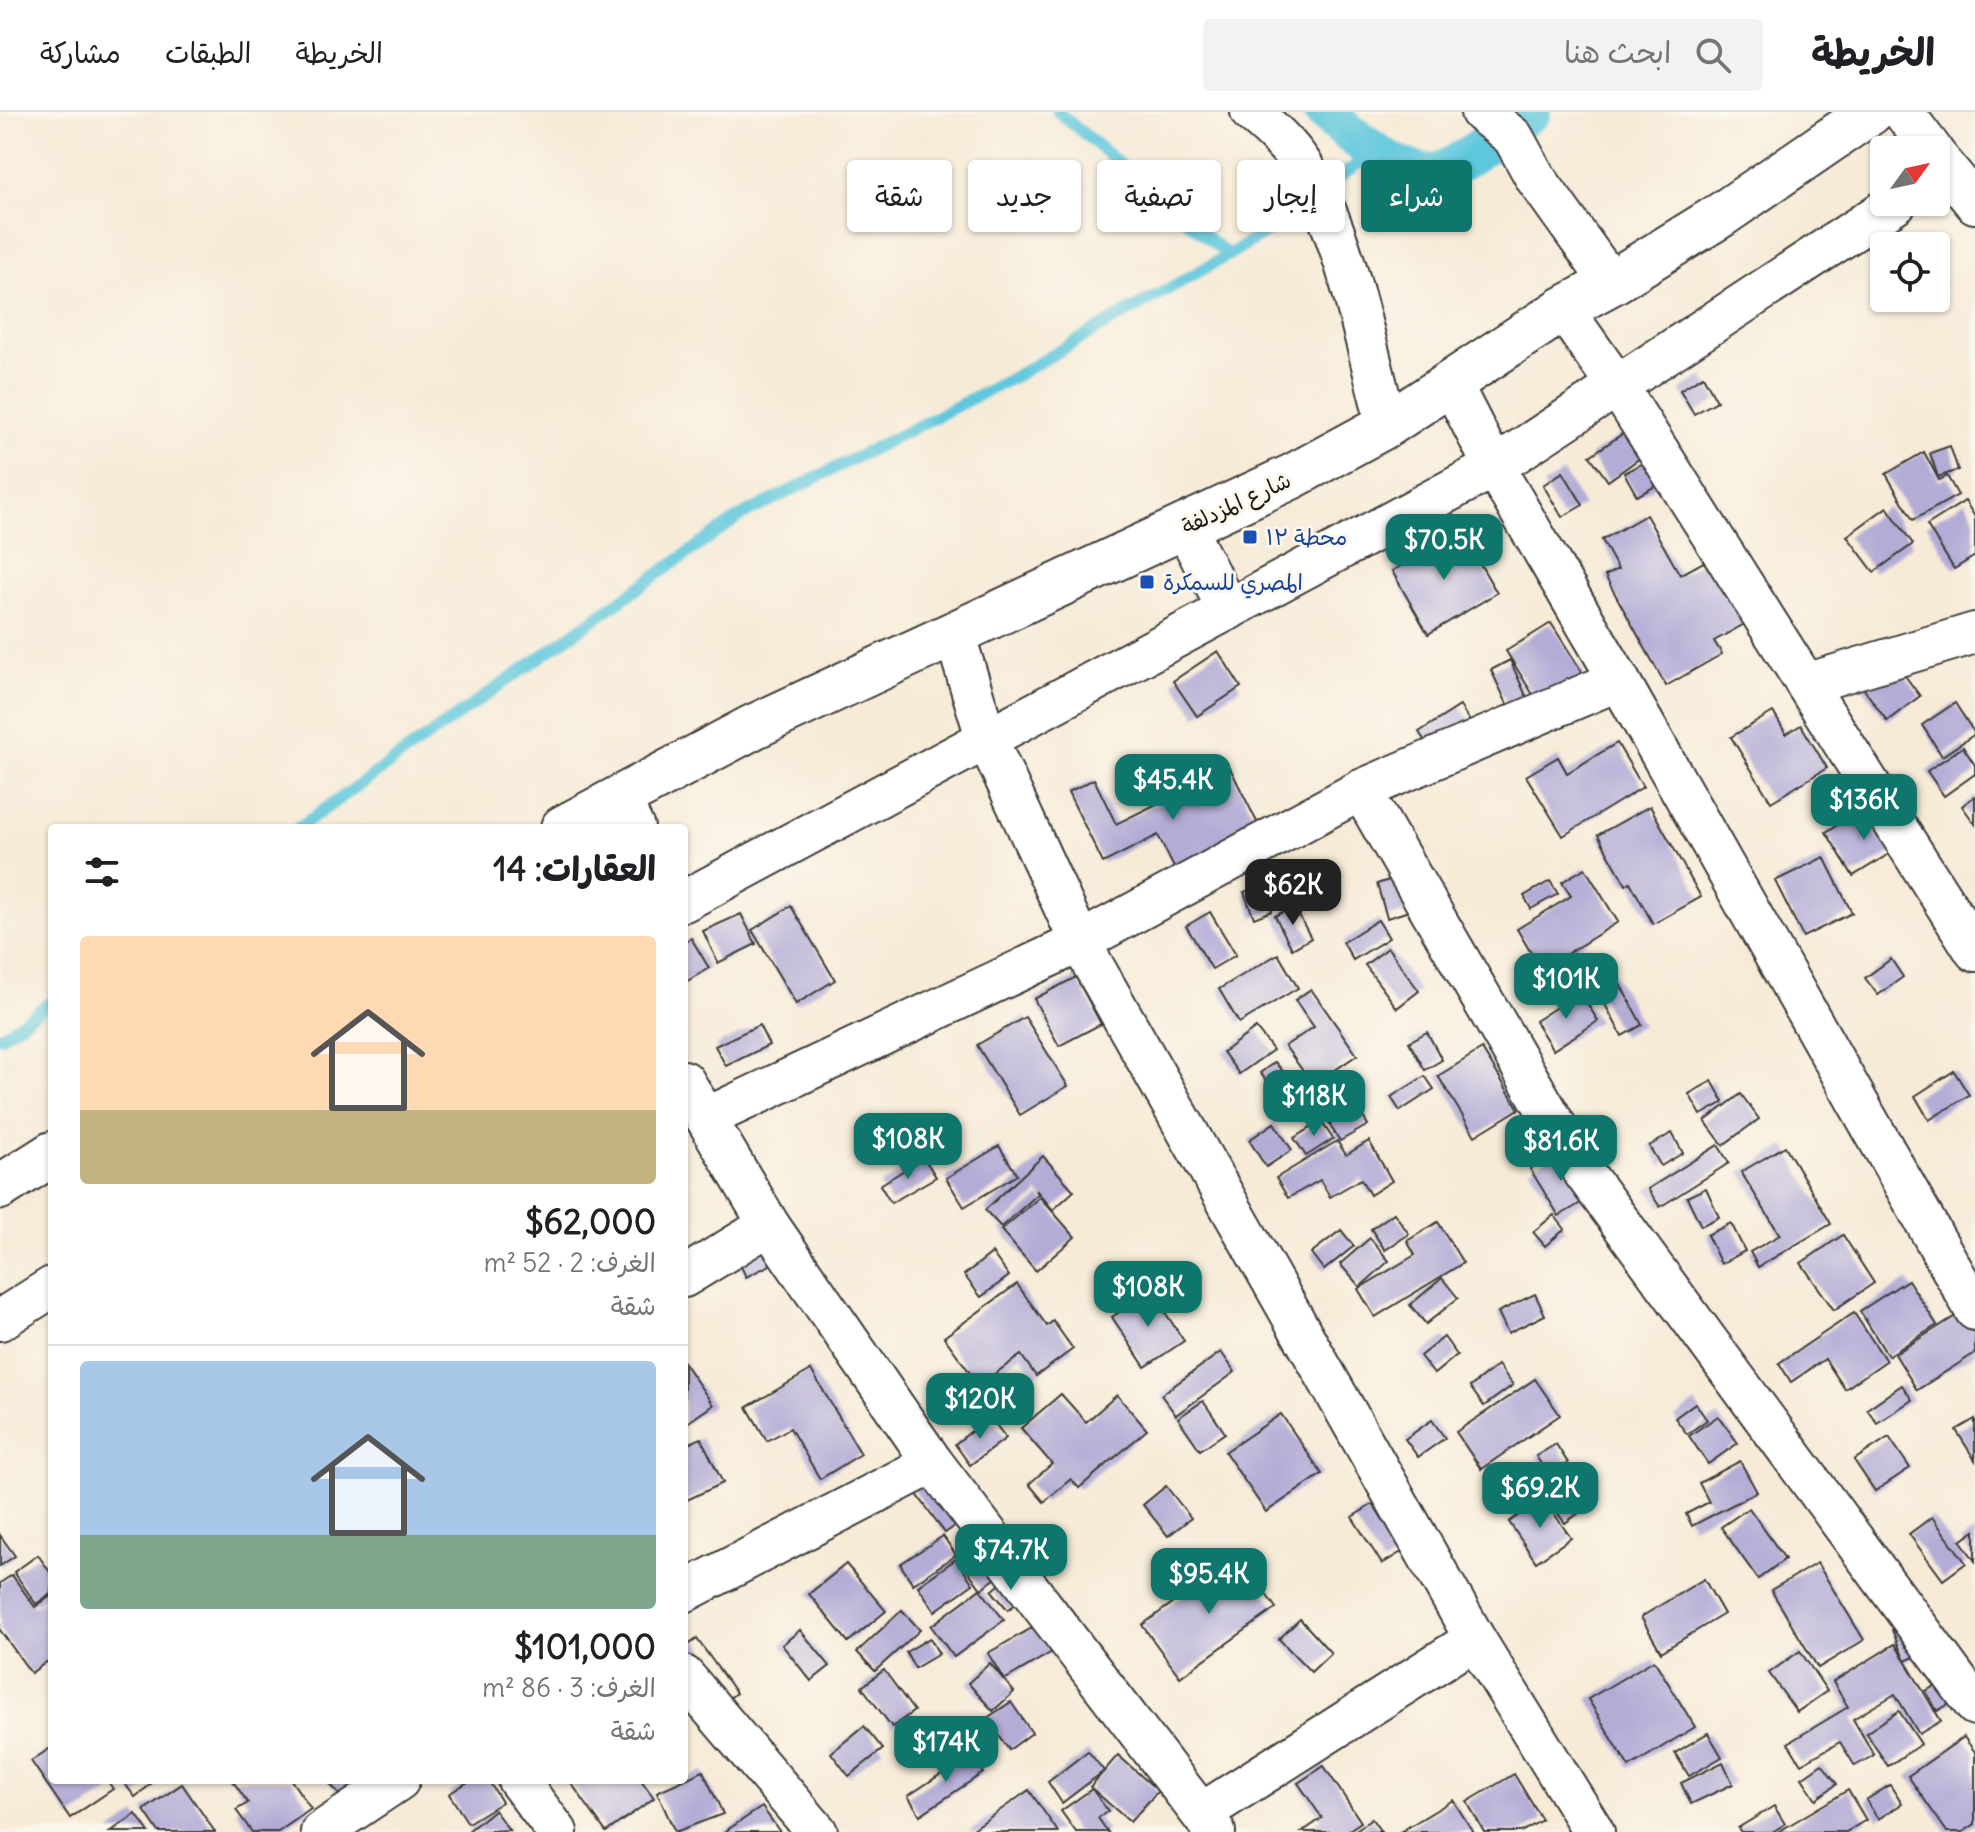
<!DOCTYPE html>
<html lang="ar">
<meta charset="utf-8">
<style>
:root{--surface:#fff;--page:#f2f2f2;--text:#202124;--muted:#757577;--line:#e0e0e0;--accent:#0f766e}
body{margin:0;font-family:Delius,"Playpen Sans Arabic",sans-serif;background:var(--page);color:var(--text);direction:rtl;height:100vh;display:flex;flex-direction:column;font-size:30px;white-space:nowrap}
*{box-sizing:border-box;margin:0}
p{font-size:26px;color:var(--muted)}
.icon{flex:none;width:44px;height:44px;fill:none;stroke:currentColor;stroke-width:2;stroke-linecap:round;stroke-linejoin:round}
.map{position:relative;flex:1;overflow:hidden;direction:ltr}
.side{position:absolute;left:48px;top:712px;width:640px;height:960px;display:flex;flex-direction:column;background:var(--surface);border-radius:8px;box-shadow:0 2px 6px #0004;direction:rtl}
.side>*{flex:none}
.guide{position:absolute;left:712px;top:48px;width:760px;height:72px;direction:rtl;display:flex;gap:16px}
.needle{width:52px;rotate:57deg}
.controls{position:absolute;left:1870px;top:24px;display:grid;gap:16px}
.controls a{display:grid;place-items:center;width:80px;height:80px;border-radius:8px;background:var(--surface);box-shadow:0 2px 6px #0004;font-size:40px}
.price{position:absolute;translate:-50% -68px;padding:0 18px;border-radius:16px;background:var(--accent);color:#fff;font-size:26px;line-height:52px;filter:drop-shadow(0 2px 4px #0008)}
.price::after{content:'';position:absolute;left:50%;top:48px;width:24px;height:18px;margin-left:-12px;background:inherit;clip-path:polygon(0 0,100% 0,50% 100%)}
.price.active{background:#222;color:#fff}
ul{padding:0;list-style:none}
li{display:grid;align-content:center;gap:16px;height:424px;padding:0 32px}
li+li{border-top:2px solid var(--line)}
li span{display:grid;place-items:center;height:248px;border-radius:8px;color:#555}
li>.icon{margin-inline-start:auto}
span .icon{width:144px;height:144px;fill:#fffc;stroke-width:1}
li b{font-size:34px}
h2{display:flex;justify-content:space-between;align-items:center;height:96px;padding:0 32px;font-size:34px}
.tag{padding:0 28px;border-radius:8px;background:var(--surface);box-shadow:0 2px 6px #0004;font-size:28px;line-height:72px}
.tag.active{background:var(--accent);color:#fff}
header{display:flex;align-items:center;gap:48px;box-sizing:border-box;height:112px;padding:0 40px;background:var(--surface);border-bottom:2px solid var(--line)}
header strong{font-size:38px}
nav{display:flex;gap:44px;margin-inline-start:auto;font-size:28px}
.search{width:560px;height:72px;background:var(--page);display:flex;align-items:center;gap:20px;box-sizing:border-box;padding:0 28px;border-radius:8px;color:var(--muted);font-size:30px}
.map>svg:first-child{display:block}
</style>
<header>
<strong>الخريطة</strong>
<div class="search"><svg class="icon" aria-label="search" viewBox="0 0 24 24"><circle cx="10" cy="10" r="6"/><path d="M15 15l6 6"/></svg>ابحث هنا</div>
<nav><a>الخريطة</a><a>الطبقات</a><a>مشاركة</a></nav>
</header>
<div class="map">
<svg width="1975" height="1720" viewBox="0 0 1975 1720">
<rect width="100%" height="100%" fill="#fbf7ec"/>
<filter id="ink" filterUnits="userSpaceOnUse"><feTurbulence type="fractalNoise" baseFrequency=".0125" numOctaves="2"/><feDisplacementMap in="SourceGraphic" scale="16" xChannelSelector="R" yChannelSelector="G"/><feConvolveMatrix kernelMatrix="1 2 1 2 8 2 1 2 1" color-interpolation-filters="sRGB"/></filter>
<filter id="wash" filterUnits="userSpaceOnUse"><feTurbulence type="fractalNoise" baseFrequency=".006" numOctaves="4" result="noise"/><feDisplacementMap in="SourceGraphic" scale="32" xChannelSelector="R" yChannelSelector="G"/><feGaussianBlur stdDeviation="1.8" result="paint"/><feColorMatrix in="noise" values="0 0 0 0 0 0 0 0 0 0 0 0 0 0 0 0 0 1.4 0 .05"/><feComposite in="paint" operator="in"/></filter>
<g filter="url(#wash)">
<rect width="100%" height="100%" fill="#f7ebd8"/>
<g fill="none" stroke-linecap="round" stroke-linejoin="round">
<g stroke="#5fc7dc" stroke-width="12">
<polyline points="1058,0 1228,143"/>
<polyline points="298,716 739,405 1010,267 1228,143 1270,118 1377,37"/>
<polyline points="0,925 52,889"/>
</g>
<path stroke="#5fc7dc" stroke-width="40" d="M 1324,0 C 1351,23 1404,71 1442,59 C 1462,52 1511,13 1531,0"/>
</g>
<g id="blocks">
<g fill="#b3acd6">
<polygon points="1703,264 1717,289 1694,302 1680,278"/>
<polygon points="1634,314 1651,338 1608,369 1590,344"/>
<polygon points="1950,334 1958,358 1938,365 1930,341"/>
<polygon points="1924,340 1939,368 1947,364 1958,383 1913,408 1886,362"/>
<polygon points="1656,344 1669,367 1637,384 1624,361"/>
<polygon points="1563,360 1583,393 1562,405 1543,373"/>
<polygon points="1965,389 1975,405 1975,444 1954,457 1927,413"/>
<polygon points="1887,395 1913,432 1874,460 1847,424"/>
<polygon points="1646,403 1680,463 1711,446 1746,511 1714,529 1722,542 1666,574 1605,464 1618,457 1602,428"/>
<polygon points="1461,419 1497,481 1428,522 1392,459"/>
<polygon points="1551,511 1584,563 1538,591 1506,539"/>
<polygon points="1218,539 1241,575 1197,604 1173,569"/>
<polygon points="1510,548 1527,586 1509,596 1491,558"/>
<polygon points="1894,549 1920,584 1887,609 1861,573"/>
<polygon points="1955,591 1975,622 1942,644 1922,613"/>
<polygon points="1460,594 1472,613 1432,640 1419,620"/>
<polygon points="1773,600 1786,622 1801,613 1827,656 1771,690 1731,625"/>
<polygon points="1617,631 1643,675 1563,724 1526,664 1558,645 1567,661"/>
<polygon points="1963,635 1975,653 1975,662 1944,684 1927,659"/>
<polygon points="1230,656 1262,720 1177,762 1158,723 1103,751 1068,680 1094,667 1116,712"/>
<polygon points="1975,684 1975,712 1962,694"/>
<polygon points="1650,694 1701,785 1653,812 1630,770 1626,773 1598,723"/>
<polygon points="1862,698 1878,725 1900,712 1910,729 1853,764 1826,720"/>
<polygon points="1824,745 1852,801 1803,825 1775,769"/>
<polygon points="1585,756 1618,810 1541,858 1517,817 1571,784 1562,770"/>
<polygon points="1398,765 1409,799 1387,806 1377,772"/>
<polygon points="1550,769 1558,782 1531,797 1524,784"/>
<polygon points="1262,773 1272,799 1254,806 1244,780"/>
<polygon points="791,794 835,868 796,892 752,818"/>
<polygon points="1294,794 1311,826 1292,837 1275,804"/>
<polygon points="1210,800 1236,843 1212,857 1186,814"/>
<polygon points="741,802 756,832 718,851 703,819"/>
<polygon points="1378,808 1389,826 1353,848 1343,830"/>
<polygon points="691,826 709,856 684,871 684,830"/>
<polygon points="1388,836 1419,879 1397,896 1365,853"/>
<polygon points="1278,842 1298,876 1239,911 1219,877"/>
<polygon points="1891,847 1903,865 1878,883 1865,866"/>
<polygon points="1613,859 1642,913 1622,924 1593,870"/>
<polygon points="1076,865 1101,912 1059,934 1034,887"/>
<polygon points="1311,877 1357,943 1313,973 1285,934 1314,915 1295,888"/>
<polygon points="1580,880 1598,909 1553,938 1535,909"/>
<polygon points="1025,905 1068,974 1020,1003 977,933"/>
<polygon points="759,913 769,933 726,954 715,934"/>
<polygon points="1256,916 1273,938 1239,962 1223,940"/>
<polygon points="1427,920 1442,948 1425,958 1409,930"/>
<polygon points="1482,937 1519,997 1475,1024 1438,964"/>
<polygon points="1275,950 1304,985 1289,996 1260,961"/>
<polygon points="1954,959 1969,983 1929,1008 1915,984"/>
<polygon points="1425,964 1434,977 1400,999 1391,985"/>
<polygon points="1712,969 1724,990 1701,1003 1689,982"/>
<polygon points="1741,982 1759,1007 1723,1033 1705,1009"/>
<polygon points="1357,995 1368,1013 1340,1029 1329,1012"/>
<polygon points="1321,1009 1333,1027 1306,1044 1294,1026"/>
<polygon points="1274,1011 1292,1038 1266,1055 1249,1028"/>
<polygon points="1672,1021 1683,1041 1661,1054 1649,1034"/>
<polygon points="1337,1029 1346,1043 1369,1029 1392,1069 1370,1083 1361,1067 1330,1085 1320,1068 1288,1086 1276,1066"/>
<polygon points="1718,1033 1729,1051 1660,1095 1648,1077"/>
<polygon points="999,1034 1017,1063 964,1095 946,1066"/>
<polygon points="1785,1034 1831,1112 1758,1155 1750,1140 1780,1123 1741,1060"/>
<polygon points="1562,1037 1591,1085 1559,1104 1530,1057"/>
<polygon points="1043,1044 1074,1079 1053,1098 1036,1078 1038,1082 1001,1115 985,1098"/>
<polygon points="924,1046 936,1065 891,1091 880,1073"/>
<polygon points="1706,1076 1719,1105 1701,1114 1687,1085"/>
<polygon points="1040,1085 1075,1125 1036,1159 1001,1118"/>
<polygon points="1394,1101 1409,1122 1385,1138 1371,1117"/>
<polygon points="1554,1103 1565,1117 1545,1134 1533,1120"/>
<polygon points="1438,1110 1463,1151 1375,1205 1358,1177 1415,1143 1407,1129"/>
<polygon points="1731,1111 1745,1139 1721,1152 1707,1123"/>
<polygon points="1341,1118 1354,1134 1324,1158 1311,1141"/>
<polygon points="772,1123 784,1146 746,1165 735,1142"/>
<polygon points="1843,1123 1874,1171 1834,1198 1801,1151"/>
<polygon points="1370,1126 1389,1149 1360,1175 1340,1152"/>
<polygon points="992,1141 1009,1164 981,1185 964,1163"/>
<polygon points="1442,1166 1458,1186 1426,1212 1410,1193"/>
<polygon points="1908,1168 1937,1213 1888,1244 1860,1199"/>
<polygon points="1017,1172 1047,1214 1053,1209 1073,1237 1036,1264 1021,1243 979,1273 944,1225"/>
<polygon points="1151,1179 1184,1229 1145,1255 1112,1205"/>
<polygon points="1535,1182 1545,1203 1508,1221 1498,1200"/>
<polygon points="1962,1200 1975,1222 1975,1241 1917,1278 1895,1242"/>
<polygon points="1854,1201 1886,1249 1845,1277 1825,1247 1791,1270 1779,1251"/>
<polygon points="1444,1225 1457,1243 1434,1262 1420,1244"/>
<polygon points="1221,1240 1235,1260 1176,1303 1161,1283"/>
<polygon points="684,1251 713,1293 684,1313"/>
<polygon points="1498,1253 1513,1273 1484,1294 1470,1275"/>
<polygon points="811,1258 861,1342 820,1367 790,1316 767,1329 747,1295"/>
<polygon points="1535,1267 1560,1303 1481,1357 1456,1320"/>
<polygon points="1902,1273 1912,1288 1877,1311 1867,1297"/>
<polygon points="1061,1282 1086,1310 1117,1283 1147,1318 1079,1376 1071,1367 1044,1390 1029,1372 1052,1352 1021,1316"/>
<polygon points="1203,1289 1225,1321 1200,1338 1178,1306"/>
<polygon points="1695,1291 1707,1308 1687,1322 1675,1306"/>
<polygon points="1281,1302 1322,1362 1266,1400 1225,1340"/>
<polygon points="1718,1304 1738,1331 1708,1352 1689,1324"/>
<polygon points="990,1305 1006,1326 970,1353 955,1332"/>
<polygon points="1975,1307 1975,1348 1956,1318"/>
<polygon points="1432,1308 1445,1326 1418,1345 1405,1327"/>
<polygon points="1889,1325 1910,1356 1875,1379 1854,1348"/>
<polygon points="701,1326 723,1371 685,1389 684,1334"/>
<polygon points="1556,1332 1568,1351 1548,1363 1536,1344"/>
<polygon points="1740,1349 1757,1380 1692,1414 1686,1402 1709,1390 1699,1371"/>
<polygon points="930,1360 965,1407 945,1421 911,1374"/>
<polygon points="1559,1365 1583,1398 1565,1411 1541,1378"/>
<polygon points="1166,1374 1191,1406 1168,1424 1143,1393"/>
<polygon points="1543,1386 1571,1426 1536,1450 1509,1410"/>
<polygon points="1373,1392 1403,1439 1382,1452 1352,1405"/>
<polygon points="1749,1396 1785,1447 1758,1467 1721,1415"/>
<polygon points="1932,1405 1966,1451 1943,1468 1909,1422"/>
<polygon points="1975,1419 1975,1449 1961,1429"/>
<polygon points="0,1423 15,1444 0,1454"/>
<polygon points="982,1423 1007,1458 981,1477 956,1442"/>
<polygon points="943,1424 956,1443 913,1472 900,1452"/>
<polygon points="38,1443 52,1463 52,1481 36,1492 14,1460"/>
<polygon points="1238,1444 1276,1496 1180,1565 1142,1513"/>
<polygon points="956,1447 973,1472 935,1499 918,1474"/>
<polygon points="1817,1451 1864,1528 1818,1556 1771,1478"/>
<polygon points="846,1452 886,1499 848,1530 809,1482"/>
<polygon points="1013,1461 1029,1481 1008,1498 992,1479"/>
<polygon points="12,1463 35,1495 52,1483 52,1546 31,1561 0,1518 0,1471"/>
<polygon points="1704,1467 1724,1502 1661,1540 1641,1505"/>
<polygon points="980,1477 1004,1508 954,1545 931,1514"/>
<polygon points="902,1498 920,1518 875,1559 857,1540"/>
<polygon points="1300,1507 1331,1541 1311,1560 1279,1527"/>
<polygon points="1908,1510 1922,1542 1905,1549 1892,1518"/>
<polygon points="1037,1513 1052,1540 1004,1568 988,1541"/>
<polygon points="800,1518 830,1554 811,1569 782,1533"/>
<polygon points="930,1526 939,1542 915,1556 906,1540"/>
<polygon points="697,1527 736,1581 716,1596 684,1552 684,1536"/>
<polygon points="1895,1532 1941,1609 1919,1622 1895,1582 1853,1607 1874,1643 1855,1654 1840,1630 1801,1652 1788,1631 1848,1595 1833,1570"/>
<polygon points="1800,1539 1827,1579 1797,1600 1769,1561"/>
<polygon points="1654,1548 1695,1615 1629,1655 1588,1587"/>
<polygon points="990,1551 1014,1580 993,1599 968,1571"/>
<polygon points="884,1558 914,1599 892,1615 862,1575"/>
<polygon points="1960,1560 1971,1579 1937,1599 1926,1579"/>
<polygon points="1011,1590 1032,1621 1009,1638 987,1606"/>
<polygon points="1899,1599 1921,1632 1888,1654 1866,1621"/>
<polygon points="864,1614 883,1637 849,1664 831,1641"/>
<polygon points="1708,1621 1722,1645 1689,1664 1675,1641"/>
<polygon points="1964,1625 1975,1640 1975,1712 1963,1720 1947,1720 1908,1664"/>
<polygon points="52,1635 52,1668 107,1668 113,1677 70,1706 31,1649"/>
<polygon points="1088,1639 1104,1659 1062,1691 1048,1670"/>
<polygon points="971,1642 983,1661 920,1703 908,1684"/>
<polygon points="1118,1643 1158,1679 1130,1710 1090,1675"/>
<polygon points="1723,1650 1733,1672 1691,1692 1681,1671"/>
<polygon points="1822,1652 1837,1672 1816,1687 1802,1666"/>
<polygon points="1324,1654 1361,1710 1346,1720 1302,1720 1322,1706 1298,1671"/>
<polygon points="703,1659 723,1702 675,1720 657,1680"/>
<polygon points="1514,1662 1542,1708 1521,1720 1484,1720 1467,1690"/>
<polygon points="122,1668 148,1668 151,1672 135,1685"/>
<polygon points="232,1668 291,1668 311,1697 278,1720 252,1720 236,1698 248,1691"/>
<polygon points="327,1668 357,1668 367,1680 350,1696"/>
<polygon points="471,1668 488,1668 502,1690 468,1711 449,1682"/>
<polygon points="569,1668 641,1668 654,1686 606,1720"/>
<polygon points="182,1672 215,1720 159,1720 144,1698"/>
<polygon points="1890,1673 1902,1692 1878,1707 1866,1688"/>
<polygon points="1092,1677 1108,1699 1098,1706 1108,1720 1076,1720 1061,1699"/>
<polygon points="1029,1678 1058,1720 969,1720"/>
<polygon points="1848,1678 1866,1708 1846,1720 1778,1720"/>
<polygon points="1453,1688 1473,1720 1400,1720"/>
<polygon points="1774,1694 1785,1712 1772,1720 1741,1720 1738,1716"/>
<polygon points="762,1695 780,1720 724,1720"/>
<polygon points="494,1698 509,1718 467,1720"/>
<polygon points="136,1702 149,1720 110,1720"/>
<polygon points="1372,1707 1381,1720 1353,1720"/>
</g>
</g>
</g>
<g filter="url(#ink)">
<use href="#blocks" fill-opacity="0" stroke="#3d3b38" stroke-width="2"/>
<g fill="none" stroke-linecap="round" stroke-linejoin="round">
<defs>
<g id="street">
<path d="M 1251,0 C 1270,16 1288,32 1302,53 C 1345,119 1366,235 1387,313"/>
<polyline points="1481,0 1513,25 1535,65 1611,171"/>
<polyline points="1903,0 1932,38"/>
<polyline points="1936,44 1975,91"/>
<polyline points="1563,197 1618,275 1975,839"/>
<polyline points="1452,273 1494,355 1619,568 1975,1198"/>
<polyline points="1185,415 1228,498"/>
<polyline points="955,524 986,625 1080,830 1475,1527 1594,1720"/>
<polyline points="1806,572 1975,521"/>
<polyline points="1361,678 1579,1054 1975,1593"/>
<polyline points="620,687 634,716"/>
<polyline points="684,789 1494,355 1897,90"/>
<polyline points="684,969 769,1113 933,1351 1215,1720"/>
<polyline points="706,1006 1080,830 1361,678 1619,568"/>
<polyline points="684,1165 769,1113"/>
<polyline points="0,1208 52,1175"/>
<polyline points="684,1480 933,1351"/>
<polyline points="684,1564 817,1720"/>
<polyline points="518,1668 557,1720"/>
<polyline points="1202,1701 1475,1527"/>
<polyline points="321,1720 399,1668"/>
</g>
<g id="secondary">
<polyline points="563,716 753,615 1293,364 1387,313 1563,197 1611,171 1721,103 1871,0"/>
<polyline points="0,1075 52,1042"/>
</g>
</defs>
<use href="#street" stroke="#3d3b38" stroke-width="44"/>
<use href="#secondary" stroke="#3d3b38" stroke-width="48"/>
<use href="#street" stroke="#fff" stroke-width="40"/>
<use href="#secondary" stroke="#fff" stroke-width="44"/>
</g>
</g>
<g fill="#1a4fb4" stroke="#fbf7ec" stroke-width="3">
<rect x="1242" y="417" width="16" height="16" rx="4"/>
<rect x="1139" y="462" width="16" height="16" rx="4"/>
</g>
<g text-anchor="middle" stroke-width="6" stroke-linejoin="round" paint-order="stroke">
<g font-size="22" fill="#1c1c1c" stroke="#fbf7ec">
<text transform="translate(1236 391) rotate(-25)" y="8">شارع المزدلفة</text>
</g>
<g font-size="22" fill="#164399" stroke="#fbf7ec" text-anchor="start">
<text x="1266" y="433">محطة ١٣</text>
<text x="1163" y="478">المصري للسمكرة</text>
</g>
</g>
</svg>
<div class="controls">
<a><svg class="needle" viewBox="-14 -14 28 28"><path d="M0-13l5 13h-10z" fill="#e53935"/><path d="M0 13l5-13h-10z" fill="#757577"/></svg></a>
<a><svg class="icon" aria-label="locate" viewBox="0 0 24 24"><circle cx="12" cy="12" r="6"/><path d="M12 2v4M12 18v4M2 12h4M18 12h4"/></svg></a>
</div>
<b class="price" style="left:1444px;top:470px">$70.5K</b>
<b class="price" style="left:1173px;top:710px">$45.4K</b>
<b class="price" style="left:1864px;top:730px">$136K</b>
<b class="price active" style="left:1293px;top:815px">$62K</b>
<b class="price" style="left:1566px;top:909px">$101K</b>
<b class="price" style="left:1314px;top:1026px">$118K</b>
<b class="price" style="left:908px;top:1069px">$108K</b>
<b class="price" style="left:1561px;top:1071px">$81.6K</b>
<b class="price" style="left:1148px;top:1217px">$108K</b>
<b class="price" style="left:980px;top:1329px">$120K</b>
<b class="price" style="left:1540px;top:1418px">$69.2K</b>
<b class="price" style="left:1011px;top:1480px">$74.7K</b>
<b class="price" style="left:1209px;top:1504px">$95.4K</b>
<b class="price" style="left:946px;top:1672px">$174K</b>
<div class="guide">
<a class="tag active">شراء</a>
<a class="tag">إيجار</a>
<a class="tag">تصفية</a>
<a class="tag">جديد</a>
<a class="tag">شقة</a>
</div>
<section class="side">
<h2>العقارات: 14<svg class="icon" aria-label="filters" viewBox="0 0 24 24"><path d="M4 7h16M4 17h16"/><circle cx="9" cy="7" r="2"/><circle cx="15" cy="17" r="2"/></svg></h2>
<ul>
<li><span style="background:linear-gradient(#ffd9b3 70%,#c2b280 0)"><svg class="icon" aria-label="home" viewBox="0 0 24 24"><path d="M3 11l9-7 9 7M6 9v11h12V9"/></svg></span><div><b>$62,000</b><p>الغرف: 2 · 52 m²</p><p>شقة</p></div></li>
<li><span style="background:linear-gradient(#a9c7e8 70%,#7fa58c 0)"><svg class="icon" aria-label="home" viewBox="0 0 24 24"><path d="M3 11l9-7 9 7M6 9v11h12V9"/></svg></span><div><b>$101,000</b><p>الغرف: 3 · 86 m²</p><p>شقة</p></div></li>
</ul>
</section>
</div>
